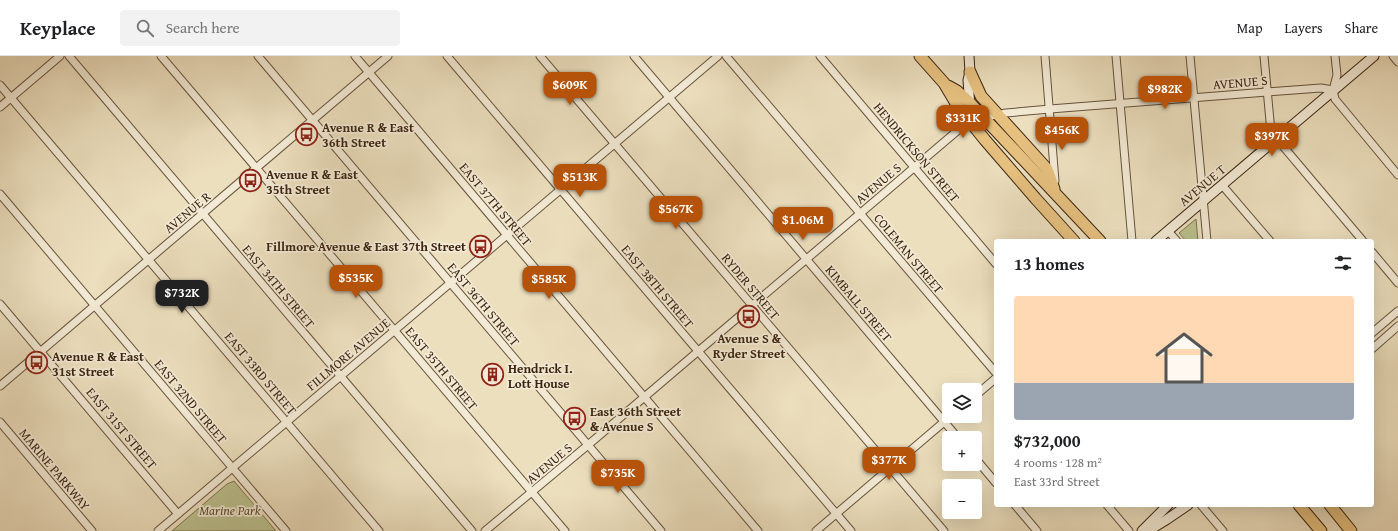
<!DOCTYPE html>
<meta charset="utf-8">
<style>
:root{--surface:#fff;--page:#f2f2f2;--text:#202124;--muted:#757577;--line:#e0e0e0;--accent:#b45309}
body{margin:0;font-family:"Gentium Book Plus",serif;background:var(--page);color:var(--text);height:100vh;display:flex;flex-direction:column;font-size:15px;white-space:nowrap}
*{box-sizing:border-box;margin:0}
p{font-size:13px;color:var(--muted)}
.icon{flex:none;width:22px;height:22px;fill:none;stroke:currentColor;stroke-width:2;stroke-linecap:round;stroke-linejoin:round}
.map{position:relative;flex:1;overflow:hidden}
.sheet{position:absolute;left:994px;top:183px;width:380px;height:268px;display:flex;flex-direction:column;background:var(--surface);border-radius:4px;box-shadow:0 4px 16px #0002}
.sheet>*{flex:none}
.controls{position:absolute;left:942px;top:327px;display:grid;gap:8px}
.controls a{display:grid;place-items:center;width:40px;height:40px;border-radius:4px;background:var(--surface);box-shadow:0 4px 16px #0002;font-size:20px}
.price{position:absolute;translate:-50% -34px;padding:0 9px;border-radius:8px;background:var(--accent);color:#fff;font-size:13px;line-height:26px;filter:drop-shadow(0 1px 2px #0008)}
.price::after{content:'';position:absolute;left:50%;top:24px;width:12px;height:9px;margin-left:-6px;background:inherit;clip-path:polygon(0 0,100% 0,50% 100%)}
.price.active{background:#222;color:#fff}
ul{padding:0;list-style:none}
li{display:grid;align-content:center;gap:8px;height:212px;padding:0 20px}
li span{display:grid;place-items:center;height:124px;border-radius:4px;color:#555}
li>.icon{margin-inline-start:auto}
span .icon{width:72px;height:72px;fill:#fffc;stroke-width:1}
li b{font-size:17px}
h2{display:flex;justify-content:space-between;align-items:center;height:48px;padding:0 20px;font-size:17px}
header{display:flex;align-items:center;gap:24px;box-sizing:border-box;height:56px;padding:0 20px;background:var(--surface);border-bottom:1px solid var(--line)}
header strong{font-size:19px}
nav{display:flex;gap:22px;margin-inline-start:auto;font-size:14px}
.search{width:280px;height:36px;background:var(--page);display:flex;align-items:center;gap:10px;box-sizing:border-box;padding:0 14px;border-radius:4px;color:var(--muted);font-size:15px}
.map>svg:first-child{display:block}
</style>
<header>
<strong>Keyplace</strong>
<div class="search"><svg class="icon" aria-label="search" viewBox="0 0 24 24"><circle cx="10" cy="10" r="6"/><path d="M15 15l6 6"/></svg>Search here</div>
<nav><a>Map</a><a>Layers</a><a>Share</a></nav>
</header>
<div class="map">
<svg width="1398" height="475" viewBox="0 0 1398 475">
<rect width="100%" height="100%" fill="#ecdfbe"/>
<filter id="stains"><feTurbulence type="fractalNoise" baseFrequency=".005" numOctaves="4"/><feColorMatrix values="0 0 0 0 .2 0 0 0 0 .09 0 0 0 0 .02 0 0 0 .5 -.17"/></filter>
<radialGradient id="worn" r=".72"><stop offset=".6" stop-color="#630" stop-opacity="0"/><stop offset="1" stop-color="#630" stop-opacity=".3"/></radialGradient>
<g fill="#bcc18f" stroke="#7c7350">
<polygon points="1196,163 1198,185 1186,185 1179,177"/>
<polygon points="234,425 276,475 172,475 227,428"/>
</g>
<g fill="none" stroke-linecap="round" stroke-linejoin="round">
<defs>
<g id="minor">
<polyline points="69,0 472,475"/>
<polyline points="161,0 565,475"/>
<polyline points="258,0 661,475"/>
<polyline points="355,0 758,475"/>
<polyline points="447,0 851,475"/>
<polyline points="540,0 944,475"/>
<polyline points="634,0 958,382"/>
<polyline points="726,0 996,317"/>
<polyline points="820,0 996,208"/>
<polyline points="1045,0 1055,125"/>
<polyline points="1116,0 1132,185"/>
<polyline points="1190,0 1207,185"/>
<polyline points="1264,0 1271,76 1363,185"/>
<polyline points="1335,0 1337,19 1333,34 1335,43 1398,119"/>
<polyline points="1393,0 1398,6"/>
<polyline points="0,29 379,475"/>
<polyline points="0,51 60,0"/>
<polyline points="1222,129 1270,185"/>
<polyline points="0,138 286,475"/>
<polyline points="1168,175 1177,185"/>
<polyline points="1372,196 1398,227"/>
<polyline points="0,248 178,458"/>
<polyline points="1372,277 1398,255"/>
<polyline points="1372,293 1398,270"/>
<polyline points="0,330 388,0"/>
<polyline points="975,340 996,322"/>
<polyline points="0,366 92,475"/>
<polyline points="975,402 996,427"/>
<polyline points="1015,449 1037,475"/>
<polyline points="1107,449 1129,475"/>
<polyline points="1201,449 1223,475"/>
<polyline points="158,475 718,0"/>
<polyline points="485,475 588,389 970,64 1006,57 1050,53 1267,36 1321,32 1333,34"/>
<polyline points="816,475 951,360"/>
</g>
<g id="secondary">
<polyline points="969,0 970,16 968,24 970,51"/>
<polyline points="1156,185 1374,0"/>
<polyline points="1142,475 1168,449"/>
<polyline points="1148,475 1166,464 1188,449"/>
</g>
<g id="primary">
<polyline points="920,0 944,27 957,49 985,84 1036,143 1074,185"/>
<polyline points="970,16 981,40 1047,113 1054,133"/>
<polyline points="948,30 957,35 970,47 1100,185"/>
<polyline points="1299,449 1321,475"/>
<polyline points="1330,449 1351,475"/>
</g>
</defs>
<use href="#minor" stroke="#67543d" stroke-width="9"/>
<use href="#secondary" stroke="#3b2512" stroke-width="11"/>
<use href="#primary" stroke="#3b2512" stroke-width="13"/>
<use href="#minor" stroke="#f3ead5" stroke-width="7"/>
<use href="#secondary" stroke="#f3ead5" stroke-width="9"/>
<use href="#primary" stroke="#e6c07f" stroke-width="11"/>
</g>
<defs>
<symbol id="bus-ring" viewBox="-11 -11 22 22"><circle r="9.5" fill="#f3ead5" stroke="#8f2418" stroke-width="1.5"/><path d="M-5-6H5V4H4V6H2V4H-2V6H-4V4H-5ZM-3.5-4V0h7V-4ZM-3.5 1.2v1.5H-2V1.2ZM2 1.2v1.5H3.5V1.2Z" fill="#8f2418"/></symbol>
<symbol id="building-ring" viewBox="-11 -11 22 22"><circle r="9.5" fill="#f3ead5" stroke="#8f2418" stroke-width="1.5"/><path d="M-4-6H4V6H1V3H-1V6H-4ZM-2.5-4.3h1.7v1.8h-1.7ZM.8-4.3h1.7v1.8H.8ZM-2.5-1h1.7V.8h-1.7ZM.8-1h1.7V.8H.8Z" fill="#8f2418"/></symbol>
</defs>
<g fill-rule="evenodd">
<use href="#bus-ring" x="294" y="66" width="25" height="25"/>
<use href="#bus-ring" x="238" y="112" width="25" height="25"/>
<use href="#bus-ring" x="468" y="178" width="25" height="25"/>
<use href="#bus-ring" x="736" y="248" width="25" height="25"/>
<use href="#bus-ring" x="24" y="294" width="25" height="25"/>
<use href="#building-ring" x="480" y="306" width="25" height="25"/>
<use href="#bus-ring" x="562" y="350" width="25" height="25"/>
</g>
<g text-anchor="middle" stroke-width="3.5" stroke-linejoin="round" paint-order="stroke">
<g font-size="13" fill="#3b2512" stroke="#f3ead5">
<text transform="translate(1240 26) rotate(-5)" y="5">AVENUE S</text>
<text transform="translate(917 96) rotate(50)" y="5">HENDRICKSON STREET</text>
<text transform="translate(878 127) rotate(-40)" y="5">AVENUE S</text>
<text transform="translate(1202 129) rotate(-40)" y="5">AVENUE T</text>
<text transform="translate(496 148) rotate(50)" y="5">EAST 37TH STREET</text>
<text transform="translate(187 156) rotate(-40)" y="5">AVENUE R</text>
<text transform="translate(909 197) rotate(50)" y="5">COLEMAN STREET</text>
<text transform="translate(279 230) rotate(50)" y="5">EAST 34TH STREET</text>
<text transform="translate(658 230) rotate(50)" y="5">EAST 38TH STREET</text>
<text transform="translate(751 230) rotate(50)" y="5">RYDER STREET</text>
<text transform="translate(859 247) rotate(50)" y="5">KIMBALL STREET</text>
<text transform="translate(484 248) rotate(50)" y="5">EAST 36TH STREET</text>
<text transform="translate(348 298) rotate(-40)" y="5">FILLMORE AVENUE</text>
<text transform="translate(442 312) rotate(50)" y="5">EAST 35TH STREET</text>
<text transform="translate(261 317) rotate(50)" y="5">EAST 33RD STREET</text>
<text transform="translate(191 345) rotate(50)" y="5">EAST 32ND STREET</text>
<text transform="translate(122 372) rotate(50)" y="5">EAST 31ST STREET</text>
<text transform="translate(549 407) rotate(-40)" y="5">AVENUE S</text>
<text transform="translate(55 413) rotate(50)" y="5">MARINE PARKWAY</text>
</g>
<g font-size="13" font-weight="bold" fill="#3b2512" stroke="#f3ead5" text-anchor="start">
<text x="322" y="76">Avenue R &amp; East<tspan x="322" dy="15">36th Street</tspan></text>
<text x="266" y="123">Avenue R &amp; East<tspan x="266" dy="15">35th Street</tspan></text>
<text x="466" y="195" text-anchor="end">Fillmore Avenue &amp; East 37th Street</text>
<text x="749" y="287" text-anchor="middle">Avenue S &amp;<tspan x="749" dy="15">Ryder Street</tspan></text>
<text x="52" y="305">Avenue R &amp; East<tspan x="52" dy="15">31st Street</tspan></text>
<text x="508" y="317">Hendrick I.<tspan x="508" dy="15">Lott House</tspan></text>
<text x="590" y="360">East 36th Street<tspan x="590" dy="15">&amp; Avenue S</tspan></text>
</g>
<g font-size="13" font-style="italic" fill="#5b4c31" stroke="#f3ead5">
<text x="230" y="459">Marine Park</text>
</g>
</g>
<rect width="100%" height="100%" filter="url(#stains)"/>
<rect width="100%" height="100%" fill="url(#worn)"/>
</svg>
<div class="controls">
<a><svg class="icon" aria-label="layers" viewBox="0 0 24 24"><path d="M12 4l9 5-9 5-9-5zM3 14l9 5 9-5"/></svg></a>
<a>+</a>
<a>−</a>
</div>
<b class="price" style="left:570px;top:50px">$609K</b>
<b class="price" style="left:1165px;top:54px">$982K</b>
<b class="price" style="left:963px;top:83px">$331K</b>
<b class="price" style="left:1062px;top:95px">$456K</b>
<b class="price" style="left:1272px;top:101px">$397K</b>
<b class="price" style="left:580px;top:142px">$513K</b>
<b class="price" style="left:676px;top:174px">$567K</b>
<b class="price" style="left:803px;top:185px">$1.06M</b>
<b class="price" style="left:356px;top:243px">$535K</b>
<b class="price" style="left:549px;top:244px">$585K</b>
<b class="price active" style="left:182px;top:258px">$732K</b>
<b class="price" style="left:889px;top:425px">$377K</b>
<b class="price" style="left:618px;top:438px">$735K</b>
<section class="sheet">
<h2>13 homes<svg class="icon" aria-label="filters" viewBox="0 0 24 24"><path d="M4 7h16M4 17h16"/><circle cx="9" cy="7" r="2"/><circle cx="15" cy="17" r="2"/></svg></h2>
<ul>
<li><span style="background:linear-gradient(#ffd9b3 70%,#9aa5b1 0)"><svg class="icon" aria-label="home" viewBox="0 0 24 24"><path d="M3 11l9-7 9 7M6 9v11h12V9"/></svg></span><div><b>$732,000</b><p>4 rooms · 128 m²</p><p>East 33rd Street</p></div></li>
</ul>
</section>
</div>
